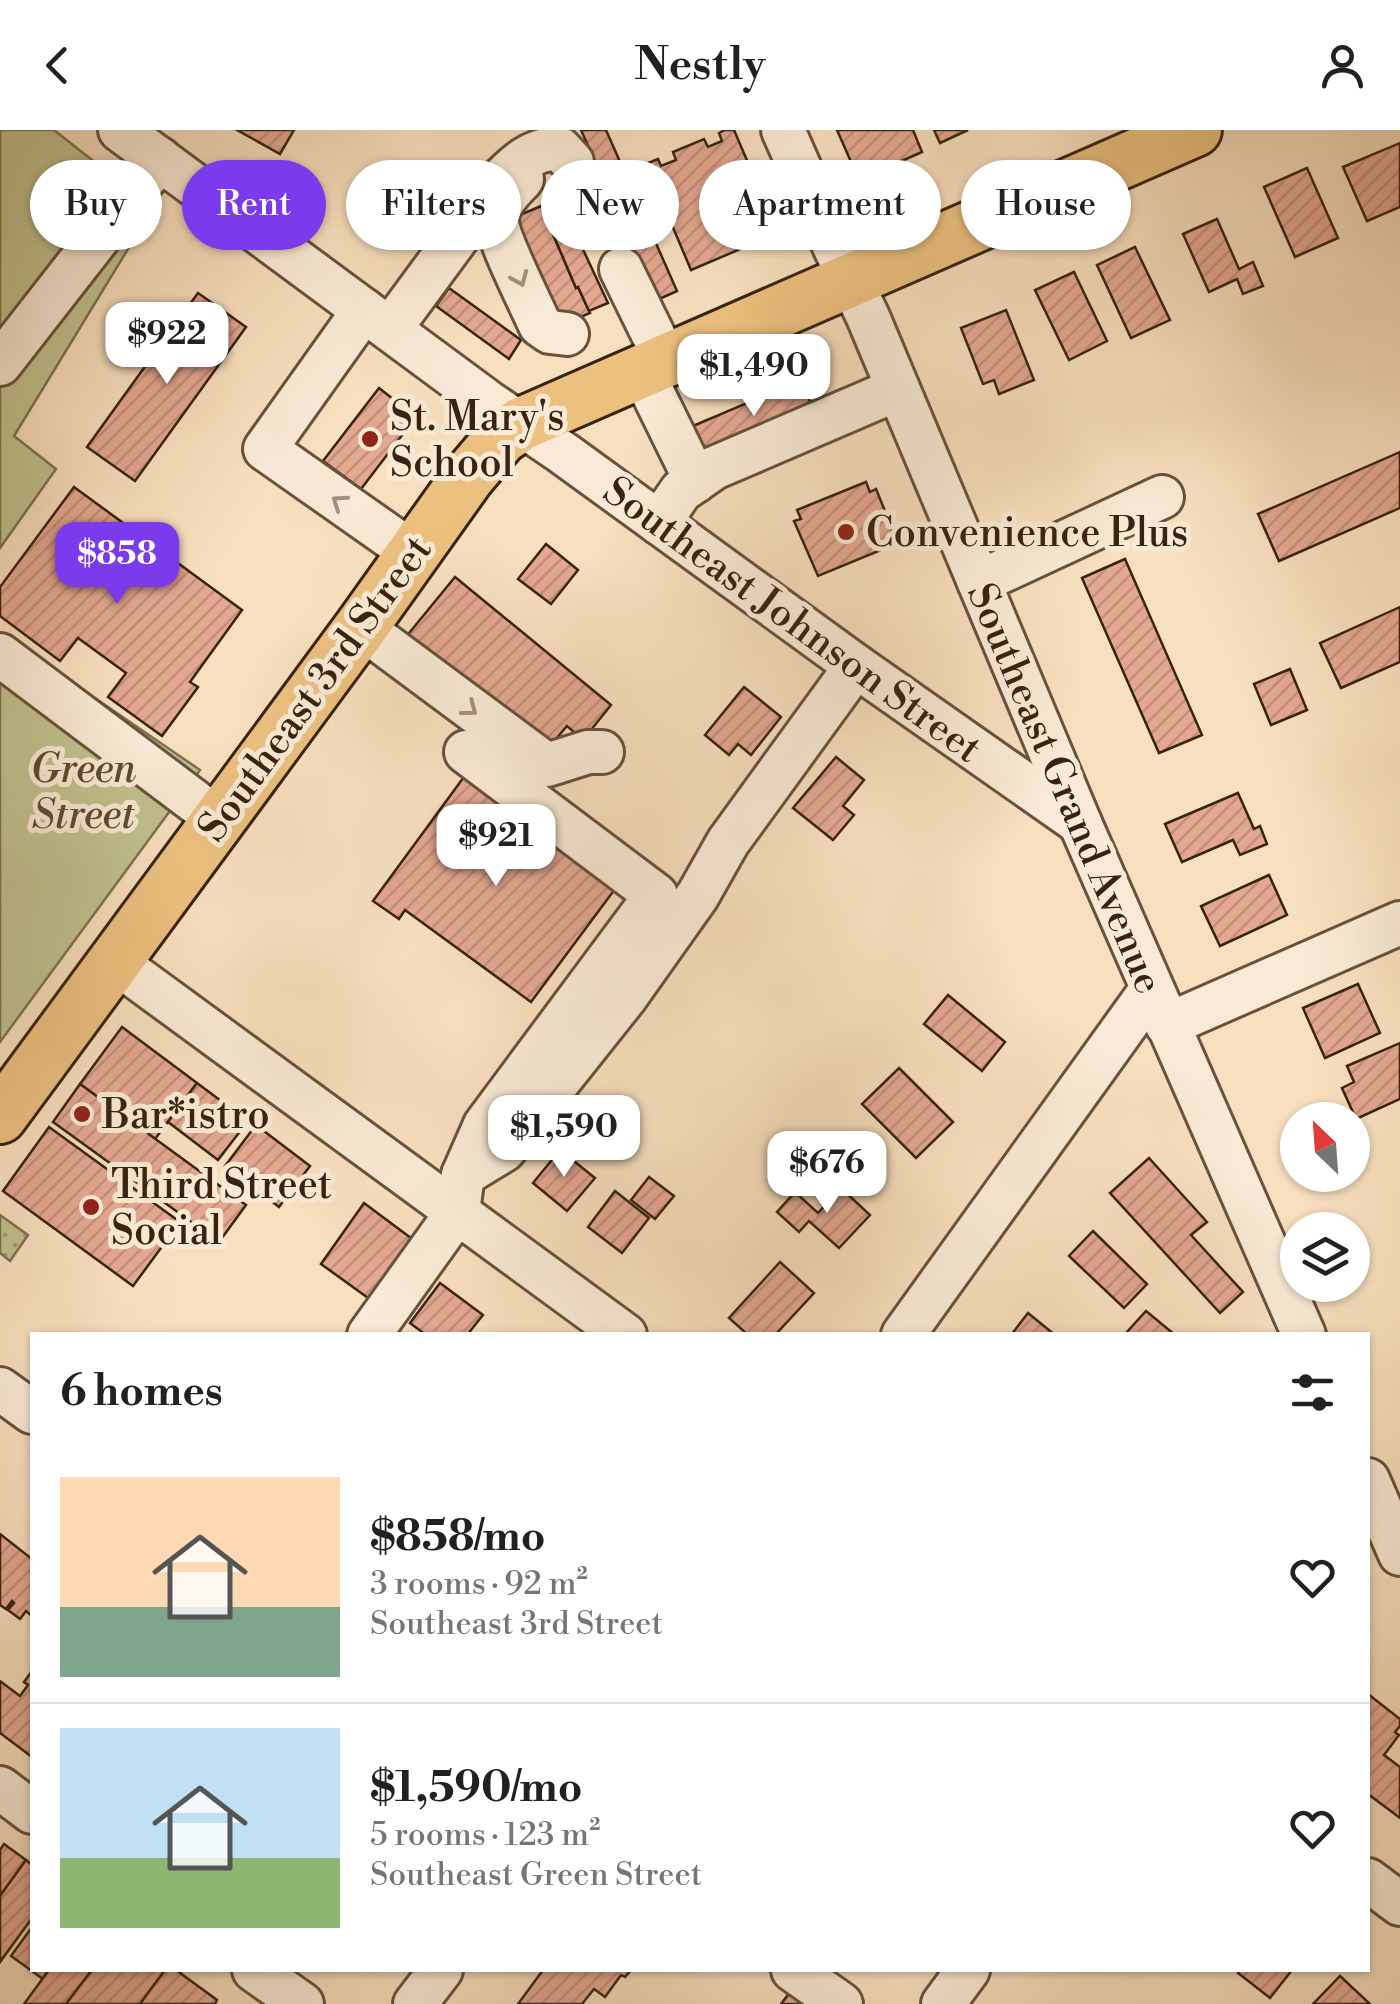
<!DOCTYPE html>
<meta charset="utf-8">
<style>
:root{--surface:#fff;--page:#f6f6f6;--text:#202124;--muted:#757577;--line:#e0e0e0;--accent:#7c3aed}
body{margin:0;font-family:"Libre Bodoni",serif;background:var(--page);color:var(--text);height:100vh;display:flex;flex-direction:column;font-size:38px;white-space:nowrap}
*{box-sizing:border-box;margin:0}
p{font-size:32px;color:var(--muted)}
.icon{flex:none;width:55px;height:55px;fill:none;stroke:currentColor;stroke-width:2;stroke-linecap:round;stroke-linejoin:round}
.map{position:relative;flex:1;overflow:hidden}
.side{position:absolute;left:30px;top:1202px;width:1340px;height:640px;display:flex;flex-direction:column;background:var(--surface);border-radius:0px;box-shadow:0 2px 8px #0004}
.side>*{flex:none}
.banner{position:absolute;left:30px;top:30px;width:1340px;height:90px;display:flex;gap:20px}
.needle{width:65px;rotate:335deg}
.fabs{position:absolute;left:1280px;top:972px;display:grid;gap:20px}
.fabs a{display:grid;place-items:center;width:90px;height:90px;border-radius:50%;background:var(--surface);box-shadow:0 2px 8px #0004;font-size:50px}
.price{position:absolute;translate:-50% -85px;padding:0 22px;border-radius:20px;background:#fff;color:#222;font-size:32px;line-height:65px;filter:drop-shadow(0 2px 5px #0008)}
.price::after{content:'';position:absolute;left:50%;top:60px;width:30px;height:22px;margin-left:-15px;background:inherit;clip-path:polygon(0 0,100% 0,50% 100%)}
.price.on{background:var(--accent);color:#fff}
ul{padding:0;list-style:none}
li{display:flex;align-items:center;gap:30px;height:250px;padding:0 30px}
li+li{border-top:2px solid var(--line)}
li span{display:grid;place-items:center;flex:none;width:280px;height:200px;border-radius:0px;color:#555}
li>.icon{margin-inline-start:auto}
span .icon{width:120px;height:120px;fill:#fffc;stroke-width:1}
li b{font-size:42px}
h2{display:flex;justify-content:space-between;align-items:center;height:120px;padding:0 30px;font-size:42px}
.pill{padding:0 35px;border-radius:45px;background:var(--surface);box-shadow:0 2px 8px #0004;font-size:35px;line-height:90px}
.pill.on{background:var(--accent);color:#fff}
header{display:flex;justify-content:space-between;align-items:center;height:130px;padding:0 30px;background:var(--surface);font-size:45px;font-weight:600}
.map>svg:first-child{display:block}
</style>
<header><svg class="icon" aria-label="back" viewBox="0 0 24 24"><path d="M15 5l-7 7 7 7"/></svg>Nestly<svg class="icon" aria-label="person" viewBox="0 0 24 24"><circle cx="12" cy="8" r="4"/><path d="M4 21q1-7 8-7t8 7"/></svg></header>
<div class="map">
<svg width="1400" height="1874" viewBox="0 0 1400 1874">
<defs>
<pattern id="grass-dots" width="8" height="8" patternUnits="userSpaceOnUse" patternTransform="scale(2.5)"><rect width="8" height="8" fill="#c1c18f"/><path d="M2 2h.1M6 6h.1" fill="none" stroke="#9e9c73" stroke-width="1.8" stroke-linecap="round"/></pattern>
<pattern id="building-hatch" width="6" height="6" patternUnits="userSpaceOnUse" patternTransform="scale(2.5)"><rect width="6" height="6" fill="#e4a790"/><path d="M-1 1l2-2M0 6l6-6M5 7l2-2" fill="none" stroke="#c48f7b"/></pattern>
</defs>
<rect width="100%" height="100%" fill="#f8dfbe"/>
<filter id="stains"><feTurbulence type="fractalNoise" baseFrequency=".002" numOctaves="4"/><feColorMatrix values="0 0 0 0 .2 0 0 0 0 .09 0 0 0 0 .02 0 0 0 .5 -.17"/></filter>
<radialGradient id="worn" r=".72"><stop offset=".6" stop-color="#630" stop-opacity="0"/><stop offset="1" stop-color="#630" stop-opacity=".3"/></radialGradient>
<polygon fill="url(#grass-dots)" stroke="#7c724f" stroke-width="2.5" points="0,1085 28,1105 10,1131 0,1123"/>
<g fill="#c1c18f" stroke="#7c724f" stroke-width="2.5">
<polygon points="0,0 54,0 153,78 14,306 56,339 0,418"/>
<polygon points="0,503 200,640 0,912"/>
</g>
<g fill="url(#building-hatch)" stroke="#38230f" stroke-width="2.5">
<polygon points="237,0 294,0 280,24"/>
<polygon points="581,0 606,0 677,161 657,170"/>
<polygon points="725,0 734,0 778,103 691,140 646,34 658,29 661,36 676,30 673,22 704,9 708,17 722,11 719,3"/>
<polygon points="837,0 913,0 922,22 859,50"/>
<polygon points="934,0 968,0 940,13"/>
<polygon points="1400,13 1400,77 1367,91 1343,37"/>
<polygon points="1307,38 1338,108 1295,127 1264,57"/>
<polygon points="541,76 576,158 578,157 590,183 552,200 508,90"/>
<polygon points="566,83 608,173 589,181 578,157 576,158 547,90"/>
<polygon points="1217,89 1239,139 1253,132 1263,156 1243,164 1237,149 1209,162 1183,104"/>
<polygon points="1135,117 1170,190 1131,208 1097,135"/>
<polygon points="1074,142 1107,211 1069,230 1035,160"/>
<polygon points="449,158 521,210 509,229 436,176"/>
<polygon points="198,163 246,197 135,351 87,317"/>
<polygon points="1006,180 1034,250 999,264 994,250 983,254 961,198"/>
<polygon points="801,250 814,282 707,327 693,296"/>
<polygon points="379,258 416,287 361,359 323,331"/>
<polygon points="1400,322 1400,378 1279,431 1258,384"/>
<polygon points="866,352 870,362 876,359 898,413 818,446 794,391 801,389 797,380"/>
<polygon points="74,357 242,480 190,552 198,557 162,606 108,567 126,543 78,508 60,531 0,486 0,457"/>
<polygon points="546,414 578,440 551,474 518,449"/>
<polygon points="1125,429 1202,605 1159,623 1082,448"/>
<polygon points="455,447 611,575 583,610 567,596 545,622 405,508"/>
<polygon points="1400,477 1400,532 1341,558 1320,513"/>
<polygon points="1290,539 1307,580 1271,595 1254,554"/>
<polygon points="744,557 781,587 751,625 738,614 729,625 705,605"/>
<polygon points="836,627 864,650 843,676 854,685 833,710 793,678"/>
<polygon points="469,640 495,659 490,667 615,759 531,872 405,780 399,789 373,771"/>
<polygon points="1238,663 1254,699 1260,696 1267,714 1240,725 1233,710 1182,732 1165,694"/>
<polygon points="1269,745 1287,785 1220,816 1201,776"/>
<polygon points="1358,854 1380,903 1325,928 1303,878"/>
<polygon points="948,865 1005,912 982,941 924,894"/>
<polygon points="122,897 197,953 155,1009 80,954"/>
<polygon points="1400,913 1400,969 1356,989 1342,958 1354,952 1347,936"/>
<polygon points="899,938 953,992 916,1028 862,974"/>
<polygon points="197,953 248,991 218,1030 168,992"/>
<polygon points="80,954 246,1075 219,1112 53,992"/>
<polygon points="256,995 310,1036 279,1077 225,1036"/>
<polygon points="49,997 180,1092 133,1156 3,1061"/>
<polygon points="560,1020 595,1048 567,1081 533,1053"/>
<polygon points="1149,1028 1207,1092 1191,1105 1243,1162 1220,1183 1110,1063"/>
<polygon points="649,1047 674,1066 655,1089 631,1070"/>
<polygon points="841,1058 870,1085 839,1118 809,1091 799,1102 777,1082 795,1062 818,1083"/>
<polygon points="615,1061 649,1088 622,1123 588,1097"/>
<polygon points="364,1073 419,1114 375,1173 321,1134"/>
<polygon points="1093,1101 1147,1154 1124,1178 1069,1126"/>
<polygon points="780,1132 814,1163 775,1205 748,1205 729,1188"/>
<polygon points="440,1153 483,1185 467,1205 426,1205 410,1193"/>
<polygon points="1146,1181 1174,1204 1173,1205 1126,1203"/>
<polygon points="1028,1183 1055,1205 1011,1205"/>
<polygon points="0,1404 32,1429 32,1486 26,1481 20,1489 8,1480 14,1473 12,1471 6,1479 0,1475"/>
<polygon points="32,1541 32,1627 0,1603 0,1551 20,1566 28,1555 24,1552"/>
<polygon points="1368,1564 1400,1589 1400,1596 1395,1602 1399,1605 1384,1625 1400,1637 1400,1688 1368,1664"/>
<polygon points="4,1714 26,1730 0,1766 0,1720"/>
<polygon points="26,1730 32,1735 32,1788 0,1832 0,1766"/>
<polygon points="32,1797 32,1840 49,1840 43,1849 11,1826"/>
<polygon points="49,1840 92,1840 66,1874 24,1874"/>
<polygon points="92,1840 165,1840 140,1874 66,1874"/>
<polygon points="165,1840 176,1840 217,1870 215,1874 140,1874"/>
<polygon points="543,1840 631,1840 625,1847 621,1845 605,1867 594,1859 582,1874 518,1874"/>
<polygon points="1240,1840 1292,1840 1270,1868 1238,1843"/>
<polygon points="1340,1846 1370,1874 1313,1874"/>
<polygon points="790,1862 806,1874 781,1874"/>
</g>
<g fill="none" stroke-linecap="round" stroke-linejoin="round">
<defs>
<g id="minor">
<polyline points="120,0 488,272 563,323 856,536 1080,693"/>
<polyline points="783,0 835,118 868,187 1080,693 1304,1205"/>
<path d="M 522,49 C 512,60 497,73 497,90 C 497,108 531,174 540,195 L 550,202 L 567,204"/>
<polyline points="621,139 666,231"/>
<polyline points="364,180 265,319 413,423"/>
<path d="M 390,199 L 496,55 C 514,36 533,17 560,19 L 572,32"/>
<polyline points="0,234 160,29"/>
<polyline points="642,241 696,351"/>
<polyline points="659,393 681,361 714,338 898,259"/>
<polyline points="979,452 1162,367"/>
<polyline points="361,497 547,635 588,622 602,622"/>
<polyline points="0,525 218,689"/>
<polyline points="114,831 625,1205"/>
<polyline points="1167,895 1400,793"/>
<polyline points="463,1045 485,995 656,765 466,622"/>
<polyline points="369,1205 458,1081 463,1045 504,1020 625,868 698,765 728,712 856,536"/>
<polyline points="903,1205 1151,860"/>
<polyline points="0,1259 32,1282"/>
<polyline points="1368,1350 1400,1424"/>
<polyline points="0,1658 32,1682"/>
<polyline points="1368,1750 1400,1774"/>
<polyline points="254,1840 302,1874"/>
<polyline points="793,1840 841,1874"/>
<polyline points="415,1874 441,1840"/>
<polyline points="943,1874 968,1840"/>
</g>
<polyline id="major" points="0,987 361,497 468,347 501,308 521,294 1195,0"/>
</defs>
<use href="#minor" stroke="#68523b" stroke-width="48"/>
<use href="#major" stroke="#38230f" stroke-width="58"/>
<use href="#minor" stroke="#faead5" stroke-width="42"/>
<use href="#major" stroke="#ecc07f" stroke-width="52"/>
</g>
<defs><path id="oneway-chevron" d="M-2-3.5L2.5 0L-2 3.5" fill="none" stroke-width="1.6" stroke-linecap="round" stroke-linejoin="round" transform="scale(2.5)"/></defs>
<g stroke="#a3907c">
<use href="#oneway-chevron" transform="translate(520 149) rotate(67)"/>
<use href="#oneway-chevron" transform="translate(339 372) rotate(-145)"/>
<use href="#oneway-chevron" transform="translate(470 579) rotate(37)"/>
</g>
<g fill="#8f2418" stroke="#faead5" stroke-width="4">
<circle cx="370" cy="309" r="10"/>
<circle cx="846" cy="402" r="10"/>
<circle cx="82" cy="984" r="10"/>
<circle cx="91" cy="1077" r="10"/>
</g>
<g text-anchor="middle" stroke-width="10" stroke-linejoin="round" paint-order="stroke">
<g font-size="40" fill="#38230f" stroke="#faead5" text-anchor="start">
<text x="390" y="300">St. Mary's<tspan x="390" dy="46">School</tspan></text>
<text x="866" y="416">Convenience Plus</text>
<text x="102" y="998">Bar*istro</text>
<text x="111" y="1068">Third Street<tspan x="111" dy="46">Social</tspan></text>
</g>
<g font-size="40" fill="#38230f" stroke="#faead5">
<text transform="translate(793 489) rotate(36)" y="14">Southeast Johnson Street</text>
<text transform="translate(314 558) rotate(-54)" y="14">Southeast 3rd Street</text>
<text transform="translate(1066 658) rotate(67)" y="14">Southeast Grand Avenue</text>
</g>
<g font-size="40" font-style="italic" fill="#5a4a2f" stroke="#faead5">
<text x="83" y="652">Green<tspan x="83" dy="46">Street</tspan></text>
</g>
</g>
<rect width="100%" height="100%" filter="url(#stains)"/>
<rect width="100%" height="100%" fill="url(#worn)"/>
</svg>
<div class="fabs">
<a><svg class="needle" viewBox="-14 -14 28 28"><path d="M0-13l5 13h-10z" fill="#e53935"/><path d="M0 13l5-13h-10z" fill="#757577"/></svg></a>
<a><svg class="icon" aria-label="layers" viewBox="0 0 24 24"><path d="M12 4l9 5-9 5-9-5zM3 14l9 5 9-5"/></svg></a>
</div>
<b class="price" style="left:167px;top:257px">$922</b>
<b class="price" style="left:754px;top:289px">$1,490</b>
<b class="price on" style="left:117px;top:477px">$858</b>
<b class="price" style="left:496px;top:759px">$921</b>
<b class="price" style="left:564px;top:1050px">$1,590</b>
<b class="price" style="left:827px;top:1086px">$676</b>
<div class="banner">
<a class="pill">Buy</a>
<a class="pill on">Rent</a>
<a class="pill">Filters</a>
<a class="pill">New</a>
<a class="pill">Apartment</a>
<a class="pill">House</a>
</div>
<section class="side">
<h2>6 homes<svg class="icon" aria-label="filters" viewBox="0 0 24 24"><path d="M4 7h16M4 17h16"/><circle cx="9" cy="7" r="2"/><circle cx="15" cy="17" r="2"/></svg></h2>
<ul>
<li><span style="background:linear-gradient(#ffd9b3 65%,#7fa58c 0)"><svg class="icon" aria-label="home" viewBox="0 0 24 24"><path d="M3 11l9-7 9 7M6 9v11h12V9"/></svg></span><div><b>$858/mo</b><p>3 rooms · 92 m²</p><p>Southeast 3rd Street</p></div><svg class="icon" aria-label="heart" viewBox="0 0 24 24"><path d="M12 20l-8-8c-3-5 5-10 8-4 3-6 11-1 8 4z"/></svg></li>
<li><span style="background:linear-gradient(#bfe0f5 65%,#8fb573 0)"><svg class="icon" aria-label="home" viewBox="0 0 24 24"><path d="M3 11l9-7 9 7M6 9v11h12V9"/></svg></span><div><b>$1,590/mo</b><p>5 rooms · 123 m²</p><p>Southeast Green Street</p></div><svg class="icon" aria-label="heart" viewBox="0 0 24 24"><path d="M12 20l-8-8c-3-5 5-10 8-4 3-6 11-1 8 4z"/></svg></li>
</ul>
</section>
</div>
